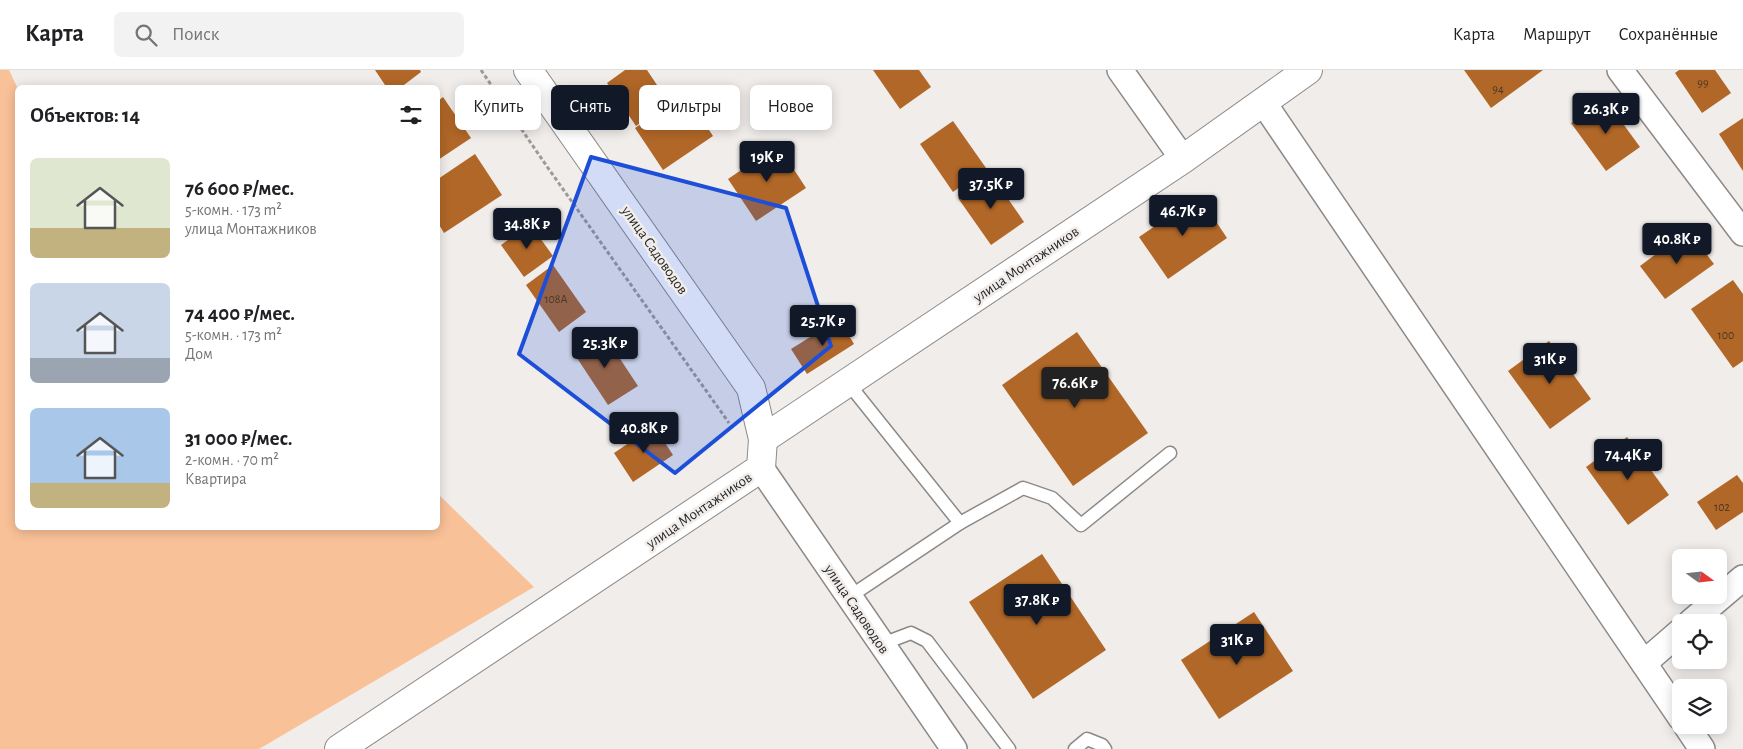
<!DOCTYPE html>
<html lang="ru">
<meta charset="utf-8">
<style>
:root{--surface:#fff;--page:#f2f2f2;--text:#202124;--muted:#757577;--line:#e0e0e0;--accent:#111827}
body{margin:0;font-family:"Alegreya Sans",sans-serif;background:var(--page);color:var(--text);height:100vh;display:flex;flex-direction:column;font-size:19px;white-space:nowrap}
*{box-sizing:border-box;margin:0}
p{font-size:16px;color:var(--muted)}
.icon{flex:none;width:28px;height:28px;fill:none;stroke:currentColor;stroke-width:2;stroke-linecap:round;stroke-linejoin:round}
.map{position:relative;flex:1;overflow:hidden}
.drawer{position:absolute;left:15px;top:15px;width:425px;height:445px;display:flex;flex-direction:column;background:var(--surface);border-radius:8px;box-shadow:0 2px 12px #0003}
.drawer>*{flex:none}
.hud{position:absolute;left:455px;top:15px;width:475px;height:45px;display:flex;gap:10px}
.needle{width:32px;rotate:105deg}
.controls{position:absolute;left:1672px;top:479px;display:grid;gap:10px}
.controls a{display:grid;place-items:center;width:55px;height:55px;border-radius:8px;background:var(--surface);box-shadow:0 2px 12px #0003;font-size:25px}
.price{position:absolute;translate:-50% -42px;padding:0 11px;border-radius:5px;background:var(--accent);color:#fff;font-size:16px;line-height:32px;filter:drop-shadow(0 1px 2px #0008)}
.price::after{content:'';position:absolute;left:50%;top:30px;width:15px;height:11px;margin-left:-8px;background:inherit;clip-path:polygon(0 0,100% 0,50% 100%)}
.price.current{background:#222;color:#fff}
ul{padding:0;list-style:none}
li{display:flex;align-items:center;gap:15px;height:125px;padding:0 15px}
li span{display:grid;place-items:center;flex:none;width:140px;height:100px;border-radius:8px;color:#555}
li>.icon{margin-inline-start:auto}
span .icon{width:60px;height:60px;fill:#fffc;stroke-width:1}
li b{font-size:21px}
h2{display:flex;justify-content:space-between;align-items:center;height:60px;padding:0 15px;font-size:21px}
.pill{padding:0 18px;border-radius:8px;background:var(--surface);box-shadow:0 2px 12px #0003;font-size:18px;line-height:45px}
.pill.current{background:var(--accent);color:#fff}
header{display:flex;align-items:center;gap:30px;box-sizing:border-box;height:70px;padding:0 25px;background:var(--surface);border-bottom:1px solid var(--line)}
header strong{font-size:24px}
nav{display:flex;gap:28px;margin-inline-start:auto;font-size:18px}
.search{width:350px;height:45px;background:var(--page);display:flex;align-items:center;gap:12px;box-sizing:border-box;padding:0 18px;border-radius:8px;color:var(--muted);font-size:19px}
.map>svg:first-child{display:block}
</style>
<header>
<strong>Карта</strong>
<div class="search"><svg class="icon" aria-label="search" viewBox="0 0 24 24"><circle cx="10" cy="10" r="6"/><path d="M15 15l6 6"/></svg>Поиск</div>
<nav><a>Карта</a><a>Маршрут</a><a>Сохранённые</a></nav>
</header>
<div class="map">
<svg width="1743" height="679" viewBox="0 0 1743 679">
<rect width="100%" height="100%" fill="#f0edeb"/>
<polygon fill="#f9c198" points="0,0 9,0 18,19 18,458 438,458 438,424 534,517 259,679 0,679"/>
<g fill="#b16727">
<polygon points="375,0 420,0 421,2 400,18 387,18"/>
<polygon points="625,0 647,0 669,33 636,56 607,13"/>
<polygon points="873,0 919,0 931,17 900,39"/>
<polygon points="1464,0 1543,0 1491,38"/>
<polygon points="1679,0 1715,0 1731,23 1702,43 1675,3"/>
<polygon points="685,24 713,66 663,100 635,58"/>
<polygon points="443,27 471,68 438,90 438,31"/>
<polygon points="1605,29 1640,77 1606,101 1571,53"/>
<polygon points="1743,48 1743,101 1719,64"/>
<polygon points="953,51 986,98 953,122 920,74"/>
<polygon points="778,75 806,118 756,151 728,109"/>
<polygon points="475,84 502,125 444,163 438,153 438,109"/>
<polygon points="991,104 1024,152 991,175 958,128"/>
<polygon points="1199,126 1227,168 1168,209 1139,167"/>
<polygon points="530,154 553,186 524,207 501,175"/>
<polygon points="1688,160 1714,194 1665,229 1640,196"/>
<polygon points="553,195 586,242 559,262 526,215"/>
<polygon points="1733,210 1743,224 1743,291 1733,298 1691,239"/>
<polygon points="839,249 854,274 807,304 791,279"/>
<polygon points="1077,262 1148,363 1073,416 1002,315"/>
<polygon points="603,263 638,316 608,335 573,282"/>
<polygon points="1549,271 1591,329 1550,359 1508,301"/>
<polygon points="654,356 673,385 633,412 614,383"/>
<polygon points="1627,367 1669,425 1628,455 1586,397"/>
<polygon points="1737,405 1743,413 1743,442 1716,460 1697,432"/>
<polygon points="1042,484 1106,580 1033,629 969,532"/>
<polygon points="1254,542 1293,601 1219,649 1181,590"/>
</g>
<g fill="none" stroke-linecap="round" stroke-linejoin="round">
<defs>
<g id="lane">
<polyline points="848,313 960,453"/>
<polyline points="849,527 960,453 1023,418 1052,428 1081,455 1170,383"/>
<polyline points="882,574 911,563 927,571 1009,679"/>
<polyline points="1075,679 1087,669 1102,675 1105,679"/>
</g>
<g id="street">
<polyline points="1120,0 1183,89"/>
<polyline points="1620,0 1743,163"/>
<polyline points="1263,32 1681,648"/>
<polyline points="761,398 954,679"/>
<polyline points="1691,552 1743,508"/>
<polyline points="1644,593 1681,561"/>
<polyline points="1686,655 1702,679"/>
</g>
<g id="secondary">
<polyline points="763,369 1183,89 1308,0"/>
<polyline points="339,679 761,398 763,369 751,318 528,0"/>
</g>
</defs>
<use href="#lane" stroke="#8c8987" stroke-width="15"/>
<use href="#street" stroke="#8c8987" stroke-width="28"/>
<use href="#secondary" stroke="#8c8987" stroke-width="30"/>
<polyline stroke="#9d9a99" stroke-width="3" stroke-dasharray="4 2.5" stroke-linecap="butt" points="481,0 548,98 729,353"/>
<use href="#lane" stroke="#fff" stroke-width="12"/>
<use href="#street" stroke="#fff" stroke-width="25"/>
<use href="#secondary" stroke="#fff" stroke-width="28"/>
</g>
<path fill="#1d4ed8" fill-opacity="0.2" stroke="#1d4ed8" stroke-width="4" stroke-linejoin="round" d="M 591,87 L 786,138 L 831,276 L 675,403 L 519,284 Z"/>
<g text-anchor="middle" stroke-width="5" stroke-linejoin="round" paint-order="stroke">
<g font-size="12" fill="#4a3626">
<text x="1703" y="17">99</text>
<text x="1498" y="23">94</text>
<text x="556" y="233">108А</text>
<text x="1726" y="269">100</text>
<text x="1722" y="441">102</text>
</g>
<g font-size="15" fill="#272525" stroke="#f0edeb">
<text transform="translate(655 180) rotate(55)" y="5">улица Садоводов</text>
<text transform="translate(1026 194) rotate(-34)" y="5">улица Монтажников</text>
<text transform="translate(699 440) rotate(-34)" y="5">улица Монтажников</text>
<text transform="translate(857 539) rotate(56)" y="5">улица Садоводов</text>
</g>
</g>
</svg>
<div class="controls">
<a><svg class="needle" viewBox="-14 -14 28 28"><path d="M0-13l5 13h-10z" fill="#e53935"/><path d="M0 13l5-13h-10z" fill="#757577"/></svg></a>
<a><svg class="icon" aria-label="locate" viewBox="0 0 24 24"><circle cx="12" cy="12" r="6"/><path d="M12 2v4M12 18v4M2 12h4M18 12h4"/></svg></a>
<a><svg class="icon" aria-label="layers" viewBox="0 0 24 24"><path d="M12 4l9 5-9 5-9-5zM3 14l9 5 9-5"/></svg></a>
</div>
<b class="price" style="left:1606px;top:65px">26.3K ₽</b>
<b class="price" style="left:767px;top:113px">19K ₽</b>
<b class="price" style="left:991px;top:140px">37.5K ₽</b>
<b class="price" style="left:1183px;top:167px">46.7K ₽</b>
<b class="price" style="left:527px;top:180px">34.8K ₽</b>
<b class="price" style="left:1677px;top:195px">40.8K ₽</b>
<b class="price" style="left:823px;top:277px">25.7K ₽</b>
<b class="price" style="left:605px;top:299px">25.3K ₽</b>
<b class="price" style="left:1550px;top:315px">31K ₽</b>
<b class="price current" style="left:1075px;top:339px">76.6K ₽</b>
<b class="price" style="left:644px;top:384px">40.8K ₽</b>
<b class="price" style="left:1628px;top:411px">74.4K ₽</b>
<b class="price" style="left:1037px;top:556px">37.8K ₽</b>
<b class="price" style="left:1237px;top:596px">31K ₽</b>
<div class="hud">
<a class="pill">Купить</a>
<a class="pill current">Снять</a>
<a class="pill">Фильтры</a>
<a class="pill">Новое</a>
</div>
<section class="drawer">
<h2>Объектов: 14<svg class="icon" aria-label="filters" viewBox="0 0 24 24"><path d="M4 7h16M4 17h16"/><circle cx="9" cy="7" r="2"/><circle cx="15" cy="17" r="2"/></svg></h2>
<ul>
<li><span style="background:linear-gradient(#dfe7d0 70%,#c2b280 0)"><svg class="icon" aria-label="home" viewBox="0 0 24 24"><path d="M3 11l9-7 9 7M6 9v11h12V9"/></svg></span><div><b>76 600 ₽/мес.</b><p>5-комн. · 173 m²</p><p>улица Монтажников</p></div></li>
<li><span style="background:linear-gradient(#c9d6e8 75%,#9aa5b1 0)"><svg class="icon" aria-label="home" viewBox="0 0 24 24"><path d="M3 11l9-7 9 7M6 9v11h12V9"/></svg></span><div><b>74 400 ₽/мес.</b><p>5-комн. · 173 m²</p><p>Дом</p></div></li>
<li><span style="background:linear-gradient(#a9c7e8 75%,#c2b280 0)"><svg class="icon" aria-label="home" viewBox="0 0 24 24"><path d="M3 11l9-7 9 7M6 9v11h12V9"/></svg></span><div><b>31 000 ₽/мес.</b><p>2-комн. · 70 m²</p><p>Квартира</p></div></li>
</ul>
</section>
</div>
